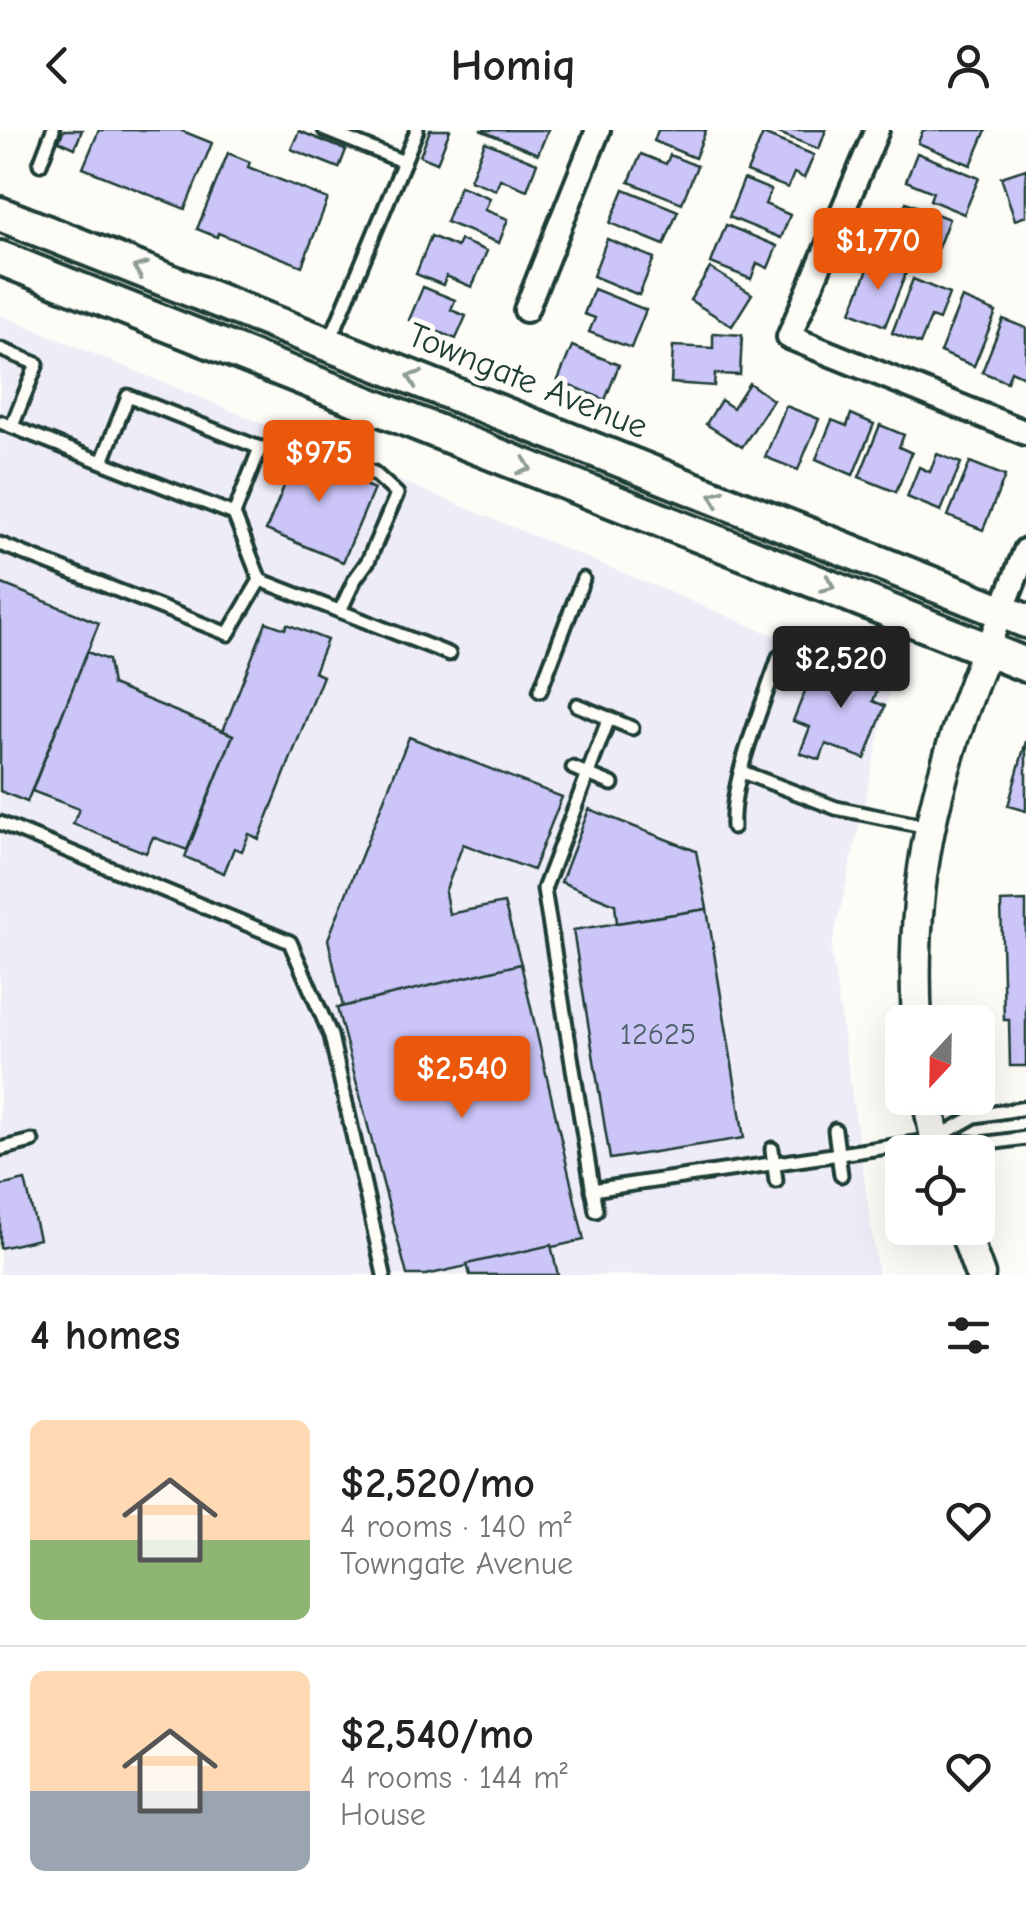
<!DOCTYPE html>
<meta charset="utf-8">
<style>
:root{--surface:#fff;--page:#f6f6f6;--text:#222;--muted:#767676;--line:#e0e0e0;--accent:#ea580c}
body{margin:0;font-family:"Comic Neue",sans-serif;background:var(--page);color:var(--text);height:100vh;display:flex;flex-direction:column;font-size:38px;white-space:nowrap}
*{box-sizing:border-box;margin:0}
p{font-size:32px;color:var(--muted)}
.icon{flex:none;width:55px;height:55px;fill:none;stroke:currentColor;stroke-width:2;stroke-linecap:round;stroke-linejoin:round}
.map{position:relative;height:1145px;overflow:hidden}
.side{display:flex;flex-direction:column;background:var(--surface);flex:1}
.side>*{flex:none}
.needle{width:65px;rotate:202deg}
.controls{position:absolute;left:885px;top:875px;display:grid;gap:20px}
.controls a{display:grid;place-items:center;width:110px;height:110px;border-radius:15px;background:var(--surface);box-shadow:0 10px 40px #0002;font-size:50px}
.price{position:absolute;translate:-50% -85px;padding:0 22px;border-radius:10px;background:var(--accent);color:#fff;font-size:32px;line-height:65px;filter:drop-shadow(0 2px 5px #0008)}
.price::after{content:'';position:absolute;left:50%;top:60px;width:30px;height:22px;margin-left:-15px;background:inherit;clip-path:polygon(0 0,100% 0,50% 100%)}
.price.active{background:#222;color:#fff}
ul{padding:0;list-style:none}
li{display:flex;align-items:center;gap:30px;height:250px;padding:0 30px}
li+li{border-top:2px solid var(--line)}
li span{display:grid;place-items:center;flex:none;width:280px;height:200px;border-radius:15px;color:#555}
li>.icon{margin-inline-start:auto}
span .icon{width:120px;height:120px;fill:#fffc;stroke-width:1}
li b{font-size:42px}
h2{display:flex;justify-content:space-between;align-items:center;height:120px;padding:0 30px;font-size:42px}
header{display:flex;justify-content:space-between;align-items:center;height:130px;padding:0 30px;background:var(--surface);font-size:45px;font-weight:600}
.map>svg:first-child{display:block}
</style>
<header><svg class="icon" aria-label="back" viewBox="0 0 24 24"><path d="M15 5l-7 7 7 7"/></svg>Homiq<svg class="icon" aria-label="person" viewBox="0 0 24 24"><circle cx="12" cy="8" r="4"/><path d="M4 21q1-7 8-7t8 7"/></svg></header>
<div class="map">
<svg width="1026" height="1145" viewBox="0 0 1026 1145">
<rect width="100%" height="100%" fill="#fdfcf7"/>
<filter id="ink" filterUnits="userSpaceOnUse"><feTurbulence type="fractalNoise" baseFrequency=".01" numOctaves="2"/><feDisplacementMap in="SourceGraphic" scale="20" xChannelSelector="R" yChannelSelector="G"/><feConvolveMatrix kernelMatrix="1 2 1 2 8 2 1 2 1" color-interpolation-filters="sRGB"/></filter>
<g filter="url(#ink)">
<polygon fill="#eeecf7" points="0,185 891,554 831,820 878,1145 0,1145"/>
<g fill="#cbc5f8" stroke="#1f3d34" stroke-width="2.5">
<polygon points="64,0 82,0 75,18 59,11"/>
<polygon points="99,0 180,0 212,13 185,79 83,38"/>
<polygon points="430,0 450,0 437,33 420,26"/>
<polygon points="480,0 548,0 538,24"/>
<polygon points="658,0 706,0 695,28 654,11"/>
<polygon points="771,0 826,0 819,19"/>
<polygon points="923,0 986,0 971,35 918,13"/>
<polygon points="299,1 346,20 339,38 291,19"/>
<polygon points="763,4 814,25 804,48 794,43 788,58 747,42"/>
<polygon points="485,12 537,33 527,60 500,49 496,60 470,50"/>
<polygon points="228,23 250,32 248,37 328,69 302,136 218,103 217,107 197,99"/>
<polygon points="917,23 979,48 964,84 930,70 933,62 906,51"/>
<polygon points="641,24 666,34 670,25 697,36 682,73 629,52"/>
<polygon points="1026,39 1026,86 1015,90 1001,47"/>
<polygon points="744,49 771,60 765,74 790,85 781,108 729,87"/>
<polygon points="460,56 490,68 485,80 508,89 499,113 446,92"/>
<polygon points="624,59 678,81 664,115 610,93"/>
<polygon points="906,72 949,89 934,128 880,107 889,85 899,89"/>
<polygon points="726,95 777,116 768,138 757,133 751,149 711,133"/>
<polygon points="431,106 457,117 460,110 487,121 472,157 446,146 443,155 416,144"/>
<polygon points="607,109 654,128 639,165 593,146"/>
<polygon points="872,129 906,143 885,196 851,182"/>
<polygon points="710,138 752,164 732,196 690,170"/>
<polygon points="913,149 949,164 939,190 931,187 920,214 892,203"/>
<polygon points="423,157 455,170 451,180 466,186 456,209 409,190"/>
<polygon points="594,159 646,180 631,218 589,202 595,188 584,184"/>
<polygon points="962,168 996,182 974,236 940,222"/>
<polygon points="1003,189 1026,198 1026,242 1024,247 1011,241 1007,252 982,242"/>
<polygon points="713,203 742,205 740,245 715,244 714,256 671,253 673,216 713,218"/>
<polygon points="572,216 619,235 605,270 558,250"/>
<polygon points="749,253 773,270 742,317 706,294 721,270 733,278"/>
<polygon points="786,276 819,289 798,340 765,327"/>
<polygon points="851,284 874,294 853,345 816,329 832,290 847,296"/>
<polygon points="880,295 904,305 899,317 912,323 896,362 859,347"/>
<polygon points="306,303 325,312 316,335 374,359 343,432 266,400"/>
<polygon points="937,324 961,333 941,381 907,367 919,337 930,342"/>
<polygon points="970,332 1005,346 983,400 948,386"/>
<polygon points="0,453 99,493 27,672 0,661"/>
<polygon points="266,492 285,499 287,494 327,510 314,542 323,546 259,709 249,704 242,721 234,718 224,743 185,727 233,605 223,601"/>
<polygon points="87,522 108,530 112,555 233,605 187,720 153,707 146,723 73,694 79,679 32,661"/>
<polygon points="835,528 883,546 873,571 885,576 865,629 826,614 820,630 800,623 810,597 793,591 811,546 826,552"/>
<polygon points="409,607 562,667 533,740 463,714 445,762 449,784 504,773 521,834 343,877 328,809"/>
<polygon points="1026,611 1026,681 1008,676"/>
<polygon points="589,679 696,721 707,779 617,793 615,774 561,752"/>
<polygon points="1026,771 1026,936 1010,936 1009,890 1004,890 1001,772"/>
<polygon points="707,779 744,1008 610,1029 573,800"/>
<polygon points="521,834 584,1110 426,1145 407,1145 337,878"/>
<polygon points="25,1050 39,1109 0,1118 0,1056"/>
<polygon points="551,1115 558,1145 470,1145 467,1134"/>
</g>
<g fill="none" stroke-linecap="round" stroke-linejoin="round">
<defs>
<g id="service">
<polyline points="325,0 404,32"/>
<polyline points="40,34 53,0"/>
<polyline points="329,213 417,0"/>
<polyline points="0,219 37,234 12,296"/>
<polyline points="0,292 234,384 260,318 128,266 102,332"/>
<polyline points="260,318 301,316"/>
<polyline points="321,323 374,343 397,364 368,431 355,449 340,481"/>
<polyline points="0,414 228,504 260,450 234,384"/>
<polyline points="260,450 449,524"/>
<polyline points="540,561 583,449"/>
<polyline points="577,575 632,598"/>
<polyline points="573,638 612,654"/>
<polyline points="742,642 836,678 928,697"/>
<polyline points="0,693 290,812 331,906 384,1145"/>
<path d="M 733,697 C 730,650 764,573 779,527"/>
<polyline points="835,1000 841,1045"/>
<polyline points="938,1007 975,986 1026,978"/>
<polyline points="0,1019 32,1011"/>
<polyline points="772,1019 776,1051"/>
<polyline points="592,1060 935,1010 981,1014 1026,1008"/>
<polyline points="596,1081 544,759 609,588"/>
</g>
<g id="minor">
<polyline points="877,0 789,207 1026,303"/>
<polyline points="526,180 598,0"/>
<polyline points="987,519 1026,420"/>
</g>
<g id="tertiary">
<path d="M 917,892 C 909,753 935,647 987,519"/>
<polyline points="927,968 938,1022"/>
<polyline points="963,1098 980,1145"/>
</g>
<g id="secondary">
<polyline points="0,84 1026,491"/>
<polyline points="0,128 1026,535"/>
</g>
</defs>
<use href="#service" stroke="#1f3d34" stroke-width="19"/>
<use href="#minor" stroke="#1f3d34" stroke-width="30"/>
<use href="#tertiary" stroke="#1f3d34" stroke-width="35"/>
<use href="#secondary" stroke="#1f3d34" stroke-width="40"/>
<use href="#service" stroke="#fdfcf7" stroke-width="11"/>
<use href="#minor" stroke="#fdfcf7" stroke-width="22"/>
<use href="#tertiary" stroke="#fdfcf7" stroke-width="28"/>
<use href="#secondary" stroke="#fdfcf7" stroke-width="32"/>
</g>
<defs><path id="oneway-chevron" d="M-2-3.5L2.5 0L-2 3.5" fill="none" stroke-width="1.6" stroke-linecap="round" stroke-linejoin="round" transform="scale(2.5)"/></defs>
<g stroke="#8e9c96">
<use href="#oneway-chevron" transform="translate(140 139) rotate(-158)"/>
<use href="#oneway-chevron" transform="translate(414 248) rotate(-158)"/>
<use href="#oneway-chevron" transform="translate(525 337) rotate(21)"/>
<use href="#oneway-chevron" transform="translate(716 367) rotate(-159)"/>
<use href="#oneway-chevron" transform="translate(828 455) rotate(22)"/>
</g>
</g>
<g text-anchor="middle" stroke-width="10" stroke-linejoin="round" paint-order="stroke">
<g font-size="30" fill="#4a5f65">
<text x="658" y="914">12625</text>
</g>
<g font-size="35" fill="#1f3d34" stroke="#fdfcf7">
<text transform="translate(528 250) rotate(22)" y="12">Towngate Avenue</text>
</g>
</g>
</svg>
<div class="controls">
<a><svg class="needle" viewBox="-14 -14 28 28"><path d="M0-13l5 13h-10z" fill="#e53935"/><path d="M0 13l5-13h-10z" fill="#767676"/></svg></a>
<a><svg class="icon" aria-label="locate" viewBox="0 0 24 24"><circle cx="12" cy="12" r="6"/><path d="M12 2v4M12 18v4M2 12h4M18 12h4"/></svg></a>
</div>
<b class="price" style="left:878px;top:163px">$1,770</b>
<b class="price" style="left:319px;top:375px">$975</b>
<b class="price active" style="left:841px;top:581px">$2,520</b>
<b class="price" style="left:462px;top:991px">$2,540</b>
</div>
<section class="side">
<h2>4 homes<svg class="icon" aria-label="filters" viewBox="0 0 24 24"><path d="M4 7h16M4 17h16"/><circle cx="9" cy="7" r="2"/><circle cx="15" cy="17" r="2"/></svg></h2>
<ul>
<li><span style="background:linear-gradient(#ffd9b3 60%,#8fb573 0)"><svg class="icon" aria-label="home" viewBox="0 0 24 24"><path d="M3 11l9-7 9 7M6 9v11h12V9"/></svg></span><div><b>$2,520/mo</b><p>4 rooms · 140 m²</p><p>Towngate Avenue</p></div><svg class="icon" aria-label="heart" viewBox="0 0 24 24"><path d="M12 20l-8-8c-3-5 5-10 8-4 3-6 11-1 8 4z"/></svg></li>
<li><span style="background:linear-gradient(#ffd9b3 60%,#9aa5b1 0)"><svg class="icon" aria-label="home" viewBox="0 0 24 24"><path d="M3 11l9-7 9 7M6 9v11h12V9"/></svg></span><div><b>$2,540/mo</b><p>4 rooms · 144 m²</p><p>House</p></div><svg class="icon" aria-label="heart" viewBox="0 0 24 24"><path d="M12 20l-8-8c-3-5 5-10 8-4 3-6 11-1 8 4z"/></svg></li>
</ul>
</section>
